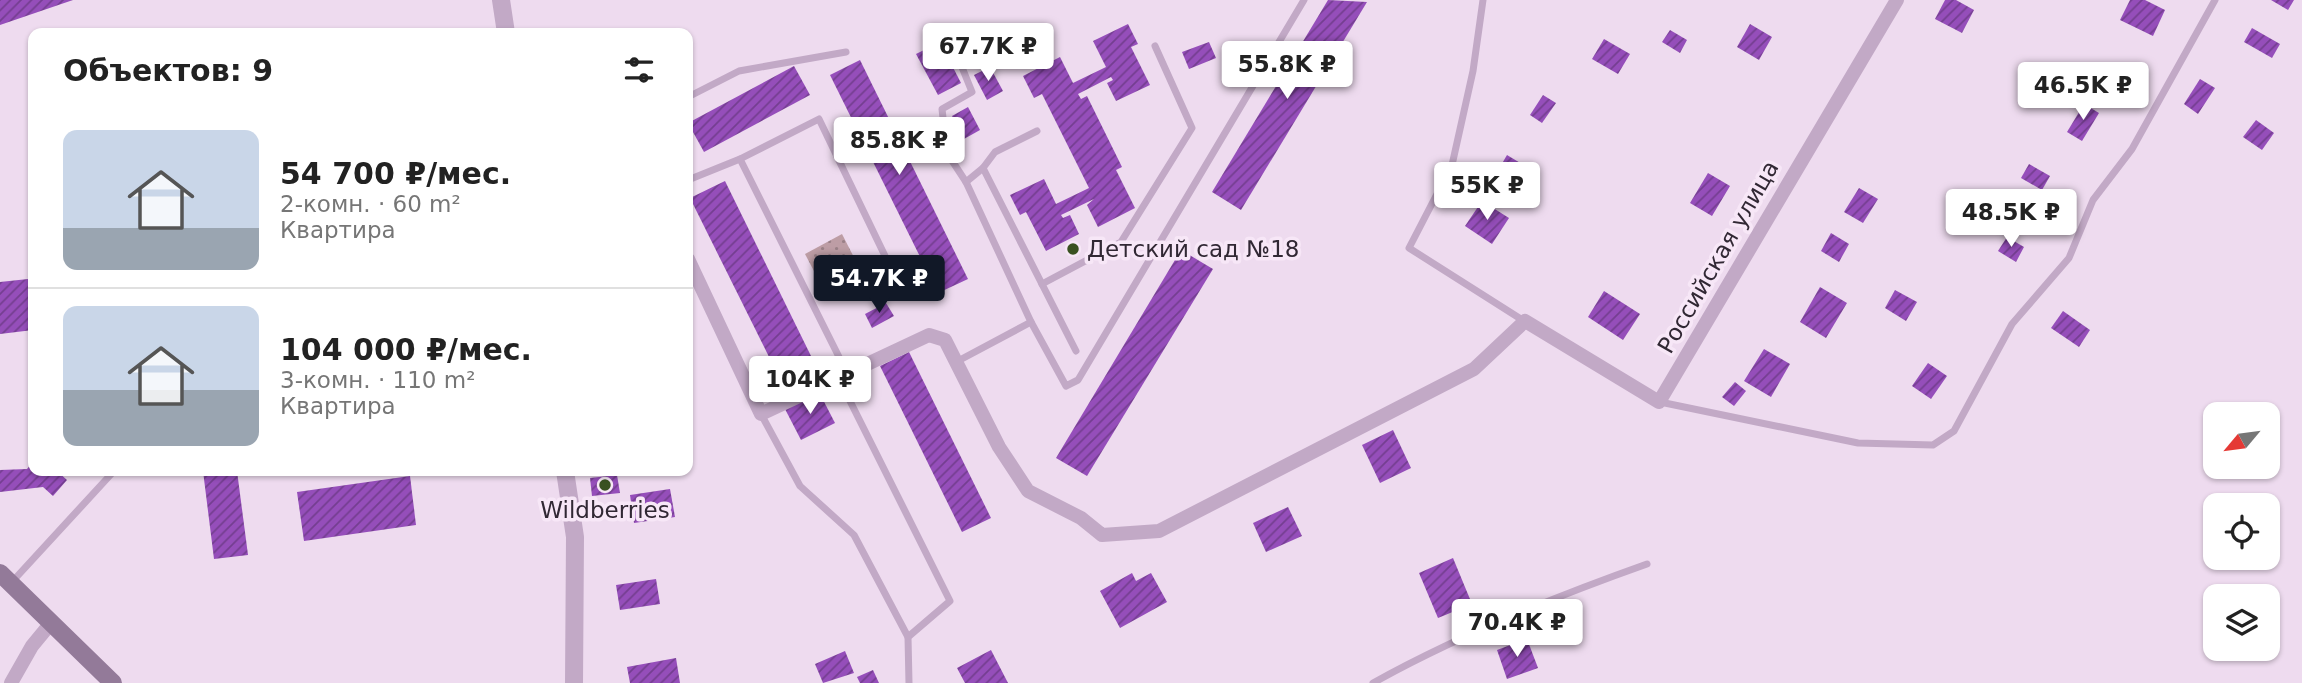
<!DOCTYPE html>
<html lang="ru">
<meta charset="utf-8">
<style>
:root{--surface:#fff;--page:#f2f2f2;--text:#222;--muted:#767676;--line:#e0e0e0;--accent:#111827}
body{margin:0;font-family:"DejaVu Sans",sans-serif;background:var(--page);color:var(--text);height:100vh;display:flex;flex-direction:column;font-size:26px;white-space:nowrap}
*{box-sizing:border-box;margin:0}
p{font-size:23px;color:var(--muted)}
.icon{flex:none;width:38px;height:38px;fill:none;stroke:currentColor;stroke-width:2;stroke-linecap:round;stroke-linejoin:round}
.map{position:relative;flex:1;overflow:hidden}
.panel{position:absolute;left:28px;top:28px;width:665px;height:448px;display:flex;flex-direction:column;background:var(--surface);border-radius:14px;box-shadow:0 2px 5px #0004}
.panel>*{flex:none}
.needle{width:46px;rotate:241deg}
.controls{position:absolute;left:2203px;top:402px;display:grid;gap:14px}
.controls a{display:grid;place-items:center;width:77px;height:77px;border-radius:14px;background:var(--surface);box-shadow:0 2px 5px #0004;font-size:35px}
.price{position:absolute;translate:-50% -60px;padding:0 16px;border-radius:7px;background:#fff;color:#222;font-size:23px;line-height:46px;filter:drop-shadow(0 2px 4px #0008)}
.price::after{content:'';position:absolute;left:50%;top:42px;width:21px;height:16px;margin-left:-10px;background:inherit;clip-path:polygon(0 0,100% 0,50% 100%)}
.price.on{background:var(--accent);color:#fff}
ul{padding:0;list-style:none}
li{display:flex;align-items:center;gap:21px;height:175px;padding:0 35px}
li+li{border-top:2px solid var(--line)}
li span{display:grid;place-items:center;flex:none;width:196px;height:140px;border-radius:14px;color:#555}
li>.icon{margin-inline-start:auto}
span .icon{width:84px;height:84px;fill:#fffc;stroke-width:1}
li b{font-size:30px}
h2{display:flex;justify-content:space-between;align-items:center;height:84px;padding:0 35px;font-size:30px}
.map>svg:first-child{display:block}
</style>
<div class="map">
<svg width="2302" height="683" viewBox="0 0 2302 683">
<defs>
<pattern id="park-dots" width="8" height="8" patternUnits="userSpaceOnUse" patternTransform="scale(1.75)"><rect width="8" height="8" fill="#bd9da5"/><path d="M2 2h.1M6 6h.1" fill="none" stroke="#9a8087" stroke-width="1.8" stroke-linecap="round"/></pattern>
<pattern id="building-hatch" width="6" height="6" patternUnits="userSpaceOnUse" patternTransform="scale(1.75)"><rect width="6" height="6" fill="#954eba"/><path d="M-1 1l2-2M0 6l6-6M5 7l2-2" fill="none" stroke="#743e90"/></pattern>
</defs>
<rect width="100%" height="100%" fill="#eedbef"/>
<polygon fill="url(#park-dots)" points="842,234 863,275 826,294 805,254"/>
<g fill="url(#building-hatch)">
<polygon points="0,0 73,0 0,25"/>
<polygon points="1328,0 1367,2 1241,210 1212,192"/>
<polygon points="1945,0 1956,0 1974,10 1962,33 1935,19"/>
<polygon points="2130,0 2145,0 2165,10 2153,36 2120,20"/>
<polygon points="2271,0 2294,0 2288,10"/>
<polygon points="1128,24 1138,44 1131,47 1150,85 1116,101 1107,83 1113,80 1111,77 1078,94 1081,99 1087,96 1122,167 1116,170 1135,208 1098,227 1087,205 1094,199 1061,215 1063,218 1070,215 1079,234 1046,251 1026,212 1020,215 1010,195 1044,179 1056,204 1089,188 1042,94 1034,98 1023,76 1060,57 1073,83 1106,67 1093,41"/>
<polygon points="1750,24 1772,37 1759,60 1737,47"/>
<polygon points="2252,28 2280,44 2272,58 2244,42"/>
<polygon points="1670,30 1687,40 1680,53 1662,42"/>
<polygon points="1604,39 1630,54 1618,74 1592,59"/>
<polygon points="940,42 961,83 938,95 916,54"/>
<polygon points="1209,42 1216,58 1189,69 1182,52"/>
<polygon points="860,60 968,279 938,293 830,75"/>
<polygon points="794,66 810,95 704,152 688,123"/>
<polygon points="990,67 1003,91 987,100 974,75"/>
<polygon points="2200,79 2215,88 2198,114 2184,104"/>
<polygon points="1543,95 1556,103 1542,123 1530,115"/>
<polygon points="2084,104 2099,113 2082,141 2067,132"/>
<polygon points="968,107 980,130 964,139 952,116"/>
<polygon points="2256,120 2274,133 2262,150 2243,137"/>
<polygon points="1507,155 1530,169 1516,192 1493,179"/>
<polygon points="2029,164 2050,176 2042,190 2021,178"/>
<polygon points="1708,173 1730,186 1712,216 1690,203"/>
<polygon points="725,181 811,356 777,373 690,198"/>
<polygon points="1859,188 1878,199 1863,223 1844,212"/>
<polygon points="1482,201 1509,218 1492,244 1465,226"/>
<polygon points="1831,233 1849,244 1839,262 1821,251"/>
<polygon points="2007,237 2024,247 2016,262 1998,251"/>
<polygon points="1181,250 1213,269 1087,476 1056,458"/>
<polygon points="28,279 33,330 0,334 0,282"/>
<polygon points="1820,287 1847,303 1826,338 1800,322"/>
<polygon points="1895,290 1917,302 1906,321 1885,308"/>
<polygon points="1604,291 1640,314 1623,340 1588,317"/>
<polygon points="886,303 894,316 872,328 865,314"/>
<polygon points="2063,311 2090,330 2079,347 2051,328"/>
<polygon points="1764,349 1790,364 1771,397 1744,381"/>
<polygon points="909,352 991,518 962,532 880,366"/>
<polygon points="1928,363 1947,376 1931,399 1912,386"/>
<polygon points="1735,382 1746,391 1734,406 1722,397"/>
<polygon points="819,392 835,423 801,440 785,409"/>
<polygon points="1393,430 1411,468 1380,483 1362,445"/>
<polygon points="33,462 33,471 57,471 67,480 53,496 43,487 0,492 0,470 27,469"/>
<polygon points="203,471 237,471 248,555 214,559"/>
<polygon points="617,475 620,493 592,496 590,478"/>
<polygon points="410,476 416,525 304,541 297,492"/>
<polygon points="670,489 675,517 634,523 630,495"/>
<polygon points="1288,507 1302,536 1266,552 1253,523"/>
<polygon points="1453,558 1472,604 1438,618 1419,573"/>
<polygon points="1132,573 1136,581 1151,573 1167,602 1120,628 1100,591"/>
<polygon points="656,579 660,604 620,610 616,585"/>
<polygon points="1527,639 1538,668 1507,679 1497,650"/>
<polygon points="991,650 1008,683 965,683 957,668"/>
<polygon points="845,651 854,673 823,683 815,664"/>
<polygon points="676,658 680,683 630,683 627,667"/>
<polygon points="873,670 879,683 860,683 857,677"/>
</g>
<g fill="none" stroke-linecap="round" stroke-linejoin="round">
<g stroke="#c2a9c6" stroke-width="7">
<polyline points="1483,0 1473,71 1452,165 1409,248 1524,321"/>
<polyline points="953,45 972,92 942,109 947,153 966,182 1031,322"/>
<polyline points="688,97 739,71 846,52"/>
<polyline points="740,159 819,119 886,258"/>
<polyline points="983,168 995,152 1037,131"/>
<polyline points="688,180 740,159 847,373"/>
<polyline points="966,182 983,168 1076,351"/>
<polyline points="1042,284 1121,242 1192,128 1155,46"/>
<polyline points="956,362 1031,322 1066,386 1078,380 1304,0"/>
<polyline points="838,377 950,601 908,637 909,683"/>
<polyline points="1660,402 1858,443 1933,445 1954,431 2012,324 2069,258 2093,200 2132,149 2215,0"/>
<polyline points="761,414 800,486 854,535 908,637"/>
<polyline points="11,583 114,471"/>
<path d="M 1373,683 C 1459,635 1554,597 1647,564"/>
</g>
<g stroke="#c2a9c6" stroke-width="14">
<polyline points="688,259 761,414 929,335 945,340 999,447 1028,491 1081,518 1102,535 1159,531 1474,369 1525,321 1659,402 1897,0"/>
<polyline points="11,683 32,646 51,623"/>
</g>
<g stroke="#c2a9c6" stroke-width="18">
<polyline points="501,0 506,33"/>
<polyline points="565,471 575,537 574,683"/>
</g>
<polyline stroke="#937a99" stroke-width="18" points="0,573 113,683"/>
</g>
<g fill="#3a5121" stroke="#f7e7f7" stroke-width="2.5">
<circle cx="1073" cy="249" r="7"/>
<circle cx="605" cy="485" r="7"/>
</g>
<g text-anchor="middle" stroke-width="7" stroke-linejoin="round" paint-order="stroke">
<g font-size="23" fill="#312834" stroke="#f7e7f7" text-anchor="start">
<text x="1087" y="257">Детский сад №18</text>
<text x="605" y="518" text-anchor="middle">Wildberries</text>
</g>
<g font-size="23" fill="#312834" stroke="#f7e7f7">
<text transform="translate(1718 257) rotate(-60)" y="8">Российская улица</text>
</g>
</g>
</svg>
<div class="controls">
<a><svg class="needle" viewBox="-14 -14 28 28"><path d="M0-13l5 13h-10z" fill="#e53935"/><path d="M0 13l5-13h-10z" fill="#767676"/></svg></a>
<a><svg class="icon" aria-label="locate" viewBox="0 0 24 24"><circle cx="12" cy="12" r="6"/><path d="M12 2v4M12 18v4M2 12h4M18 12h4"/></svg></a>
<a><svg class="icon" aria-label="layers" viewBox="0 0 24 24"><path d="M12 4l9 5-9 5-9-5zM3 14l9 5 9-5"/></svg></a>
</div>
<b class="price" style="left:988px;top:83px">67.7K ₽</b>
<b class="price" style="left:1287px;top:101px">55.8K ₽</b>
<b class="price" style="left:2083px;top:122px">46.5K ₽</b>
<b class="price" style="left:899px;top:177px">85.8K ₽</b>
<b class="price" style="left:1487px;top:222px">55K ₽</b>
<b class="price" style="left:2011px;top:249px">48.5K ₽</b>
<b class="price on" style="left:879px;top:315px">54.7K ₽</b>
<b class="price" style="left:810px;top:416px">104K ₽</b>
<b class="price" style="left:1517px;top:659px">70.4K ₽</b>
<section class="panel">
<h2>Объектов: 9<svg class="icon" aria-label="filters" viewBox="0 0 24 24"><path d="M4 7h16M4 17h16"/><circle cx="9" cy="7" r="2"/><circle cx="15" cy="17" r="2"/></svg></h2>
<ul>
<li><span style="background:linear-gradient(#c9d6e8 70%,#9aa5b1 0)"><svg class="icon" aria-label="home" viewBox="0 0 24 24"><path d="M3 11l9-7 9 7M6 9v11h12V9"/></svg></span><div><b>54 700 ₽/мес.</b><p>2-комн. · 60 m²</p><p>Квартира</p></div></li>
<li><span style="background:linear-gradient(#c9d6e8 60%,#9aa5b1 0)"><svg class="icon" aria-label="home" viewBox="0 0 24 24"><path d="M3 11l9-7 9 7M6 9v11h12V9"/></svg></span><div><b>104 000 ₽/мес.</b><p>3-комн. · 110 m²</p><p>Квартира</p></div></li>
</ul>
</section>
</div>
